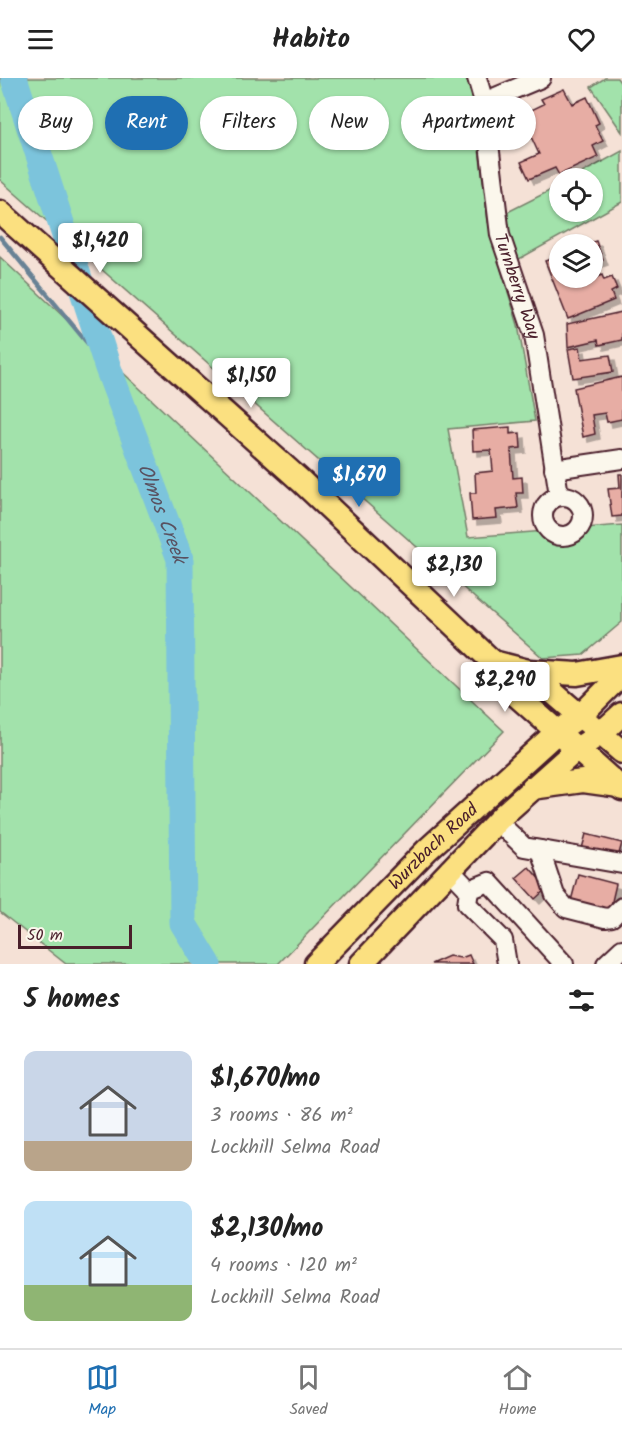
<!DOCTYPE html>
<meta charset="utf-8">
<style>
:root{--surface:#fff;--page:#f6f6f6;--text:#222;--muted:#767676;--line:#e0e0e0;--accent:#1f6fb2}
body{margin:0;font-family:Kalam,sans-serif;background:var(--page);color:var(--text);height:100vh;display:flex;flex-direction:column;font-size:22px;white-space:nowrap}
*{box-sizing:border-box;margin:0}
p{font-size:20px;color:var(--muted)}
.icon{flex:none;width:33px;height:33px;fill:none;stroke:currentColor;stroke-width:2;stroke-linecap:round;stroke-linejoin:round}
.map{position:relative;height:886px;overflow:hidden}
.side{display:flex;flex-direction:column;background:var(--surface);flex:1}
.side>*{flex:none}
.top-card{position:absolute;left:18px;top:18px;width:586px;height:54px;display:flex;gap:12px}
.controls{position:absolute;left:549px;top:90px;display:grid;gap:12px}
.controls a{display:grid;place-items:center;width:54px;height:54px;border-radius:50%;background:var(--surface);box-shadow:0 2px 4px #0004;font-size:30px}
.scale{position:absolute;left:18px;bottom:15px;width:114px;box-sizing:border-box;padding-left:6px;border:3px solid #4a1f2b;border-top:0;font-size:16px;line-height:21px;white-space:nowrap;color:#4a1f2b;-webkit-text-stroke:4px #fbf7ec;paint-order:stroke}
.price{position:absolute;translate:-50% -51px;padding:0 14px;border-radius:6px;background:#fff;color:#222;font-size:20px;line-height:39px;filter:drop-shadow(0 2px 3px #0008)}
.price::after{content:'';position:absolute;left:50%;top:36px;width:18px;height:14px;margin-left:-9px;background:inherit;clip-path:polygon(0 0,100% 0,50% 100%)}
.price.current{background:var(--accent);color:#fff}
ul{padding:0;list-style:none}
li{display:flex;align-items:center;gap:18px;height:150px;padding:0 24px}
li span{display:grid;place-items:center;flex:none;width:168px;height:120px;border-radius:12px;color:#555}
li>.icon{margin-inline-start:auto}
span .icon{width:72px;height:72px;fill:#fffc;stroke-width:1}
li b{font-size:26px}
h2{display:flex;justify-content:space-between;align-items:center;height:72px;padding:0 24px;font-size:26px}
.chip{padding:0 21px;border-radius:27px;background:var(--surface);box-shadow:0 2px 4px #0004;font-size:21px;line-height:54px}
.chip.current{background:var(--accent);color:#fff}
header{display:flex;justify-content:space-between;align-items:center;height:78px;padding:0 24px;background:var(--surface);font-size:27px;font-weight:700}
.tabs{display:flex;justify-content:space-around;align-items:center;height:84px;border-top:2px solid var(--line);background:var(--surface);font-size:16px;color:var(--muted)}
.tabs a{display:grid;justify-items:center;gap:3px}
.tabs .current{color:var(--accent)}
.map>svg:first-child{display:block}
</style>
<header><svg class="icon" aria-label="menu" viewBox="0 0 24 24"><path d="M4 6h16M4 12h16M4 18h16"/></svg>Habito<svg class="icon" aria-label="heart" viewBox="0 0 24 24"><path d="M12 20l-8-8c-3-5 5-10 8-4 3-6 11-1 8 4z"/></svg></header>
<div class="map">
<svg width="622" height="886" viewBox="0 0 622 886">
<defs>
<filter id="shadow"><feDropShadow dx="5" dy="5" stdDeviation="0" flood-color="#0004"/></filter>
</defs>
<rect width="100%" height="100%" fill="#f5e1d6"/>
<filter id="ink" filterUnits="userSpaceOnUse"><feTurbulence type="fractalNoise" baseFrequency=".0167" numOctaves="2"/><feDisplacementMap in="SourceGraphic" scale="12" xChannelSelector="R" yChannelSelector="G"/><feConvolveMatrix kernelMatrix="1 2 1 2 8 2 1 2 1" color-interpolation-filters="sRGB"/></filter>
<g filter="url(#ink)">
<g fill="#a2e2ab" stroke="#76806b" stroke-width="1.5">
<polygon points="0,0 466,0 472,15 488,144 559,108 560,134 592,134 592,100 573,100 622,73 622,124 501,191 518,247 535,343 448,351 468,459 622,447 622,544 583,577 543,580 0,102"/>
<polygon points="605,0 617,0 622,7 622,54 591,9"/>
<polygon points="0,179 504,653 278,886 66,886 0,834"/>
</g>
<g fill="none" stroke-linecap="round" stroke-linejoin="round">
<polyline stroke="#688295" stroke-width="4.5" points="0,159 108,290"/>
<path stroke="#7cc4dc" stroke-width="27" id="s1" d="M 14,0 L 108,290 L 180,481 L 183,845 L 208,886"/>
</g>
<g fill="#e7ada4" stroke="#4a1f2b" stroke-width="1.5" filter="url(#shadow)">
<polygon points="564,11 572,26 587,19 599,45 595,47 603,63 593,68 598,79 559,97 555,90 529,101 521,84 539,76 521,37 544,26 541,21"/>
<polygon points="596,163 603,182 592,186 592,166 587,166"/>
<polygon points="560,178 560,200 571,200 574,208 602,197 604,202 612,199 617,211 611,214 614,222 568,241 545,183"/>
<polygon points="622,234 622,262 599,267 598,262 568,269 567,246"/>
<polygon points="580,269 582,281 610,277 613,294 573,300 568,271"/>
<polygon points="622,299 622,341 607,344 605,335 592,337 595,356 583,359 574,310"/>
<polygon points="510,349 510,356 520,355 521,370 511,371 513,400 522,399 523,415 516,415 518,430 496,432 497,440 472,442 470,415 476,415 475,395 493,393 491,372 473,373 472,352"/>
<polygon points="619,396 622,396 622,438 612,439 608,411 620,410"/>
<polygon points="586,756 622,765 617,783 581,774"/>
<polygon points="529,789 547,810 535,821 516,800"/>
<polygon points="578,796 616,806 610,832 571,823"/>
<polygon points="469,877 473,886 431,886 449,878 461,880"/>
</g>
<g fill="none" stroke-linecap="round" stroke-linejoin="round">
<defs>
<g id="minor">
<path id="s2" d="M 477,0 L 484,24 L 500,157 L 534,257 L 559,417"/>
<polyline points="484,24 541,0"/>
<polyline points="554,391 622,381"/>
<circle cx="563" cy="438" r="20"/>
<polyline points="497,743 524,769 622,786"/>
<polyline points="540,772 555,817 566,830 605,840 612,839 622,829"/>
<polyline points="449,791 469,812 489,804 564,886"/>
<polyline points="469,812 467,826 503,862 507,886"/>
<polyline points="606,886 622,871"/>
</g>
<g id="major">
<polyline points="0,134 302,404 493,584 507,609 622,711"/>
<polyline points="493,584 528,593 622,674"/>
<polyline points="529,593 577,596 622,588"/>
<polyline points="532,710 583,703 619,708"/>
<path id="s3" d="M 316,886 L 427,772 L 557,654 L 580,638 L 622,596"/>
<polyline points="361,886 503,737 577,671 600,656 622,636"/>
</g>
</defs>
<use href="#minor" stroke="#4a1f2b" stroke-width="22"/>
<use href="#major" stroke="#4a1f2b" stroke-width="27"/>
<use href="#minor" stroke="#fbf7ec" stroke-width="18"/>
<use href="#major" stroke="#fbe080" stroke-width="22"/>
</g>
</g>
<g text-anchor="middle" stroke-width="6" stroke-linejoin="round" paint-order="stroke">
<g font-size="18" fill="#4a1f2b" stroke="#fbf7ec">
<text dy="6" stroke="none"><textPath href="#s2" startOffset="213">Turnberry Way</textPath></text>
<text dy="6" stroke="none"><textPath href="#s3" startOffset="166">Wurzbach Road</textPath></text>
</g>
<g font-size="20" font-style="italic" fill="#595160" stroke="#fbf7ec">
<text dy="7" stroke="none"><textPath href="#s1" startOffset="460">Olmos Creek</textPath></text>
</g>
</g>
</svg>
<div class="controls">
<a><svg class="icon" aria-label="locate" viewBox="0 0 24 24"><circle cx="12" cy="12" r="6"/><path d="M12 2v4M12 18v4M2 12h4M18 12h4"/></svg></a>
<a><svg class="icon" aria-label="layers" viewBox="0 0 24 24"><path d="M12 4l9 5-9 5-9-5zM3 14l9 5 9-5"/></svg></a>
</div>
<div class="scale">50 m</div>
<b class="price" style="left:100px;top:196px">$1,420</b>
<b class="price" style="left:251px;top:331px">$1,150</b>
<b class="price current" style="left:359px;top:430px">$1,670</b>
<b class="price" style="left:454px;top:520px">$2,130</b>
<b class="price" style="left:505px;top:635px">$2,290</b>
<div class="top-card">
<a class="chip">Buy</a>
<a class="chip current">Rent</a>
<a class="chip">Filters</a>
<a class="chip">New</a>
<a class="chip">Apartment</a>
</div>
</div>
<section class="side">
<h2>5 homes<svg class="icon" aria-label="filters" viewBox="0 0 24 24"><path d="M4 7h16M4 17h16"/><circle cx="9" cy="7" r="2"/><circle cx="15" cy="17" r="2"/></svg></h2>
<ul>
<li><span style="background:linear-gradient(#c9d6e8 75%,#b9a48a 0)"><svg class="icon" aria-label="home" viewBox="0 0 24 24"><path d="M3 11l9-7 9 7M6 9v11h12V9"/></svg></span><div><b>$1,670/mo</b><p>3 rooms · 86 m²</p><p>Lockhill Selma Road</p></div></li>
<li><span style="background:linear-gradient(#bfe0f5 70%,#8fb573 0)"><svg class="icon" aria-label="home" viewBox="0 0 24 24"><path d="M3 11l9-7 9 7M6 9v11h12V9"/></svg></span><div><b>$2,130/mo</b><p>4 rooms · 120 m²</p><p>Lockhill Selma Road</p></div></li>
</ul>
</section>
<nav class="tabs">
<a class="current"><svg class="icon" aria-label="map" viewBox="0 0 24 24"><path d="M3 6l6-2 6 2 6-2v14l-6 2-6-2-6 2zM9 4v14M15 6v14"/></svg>Map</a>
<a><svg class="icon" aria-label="saved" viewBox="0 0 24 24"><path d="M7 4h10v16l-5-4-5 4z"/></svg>Saved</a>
<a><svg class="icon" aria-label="home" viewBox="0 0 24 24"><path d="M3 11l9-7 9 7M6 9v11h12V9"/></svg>Home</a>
</nav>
